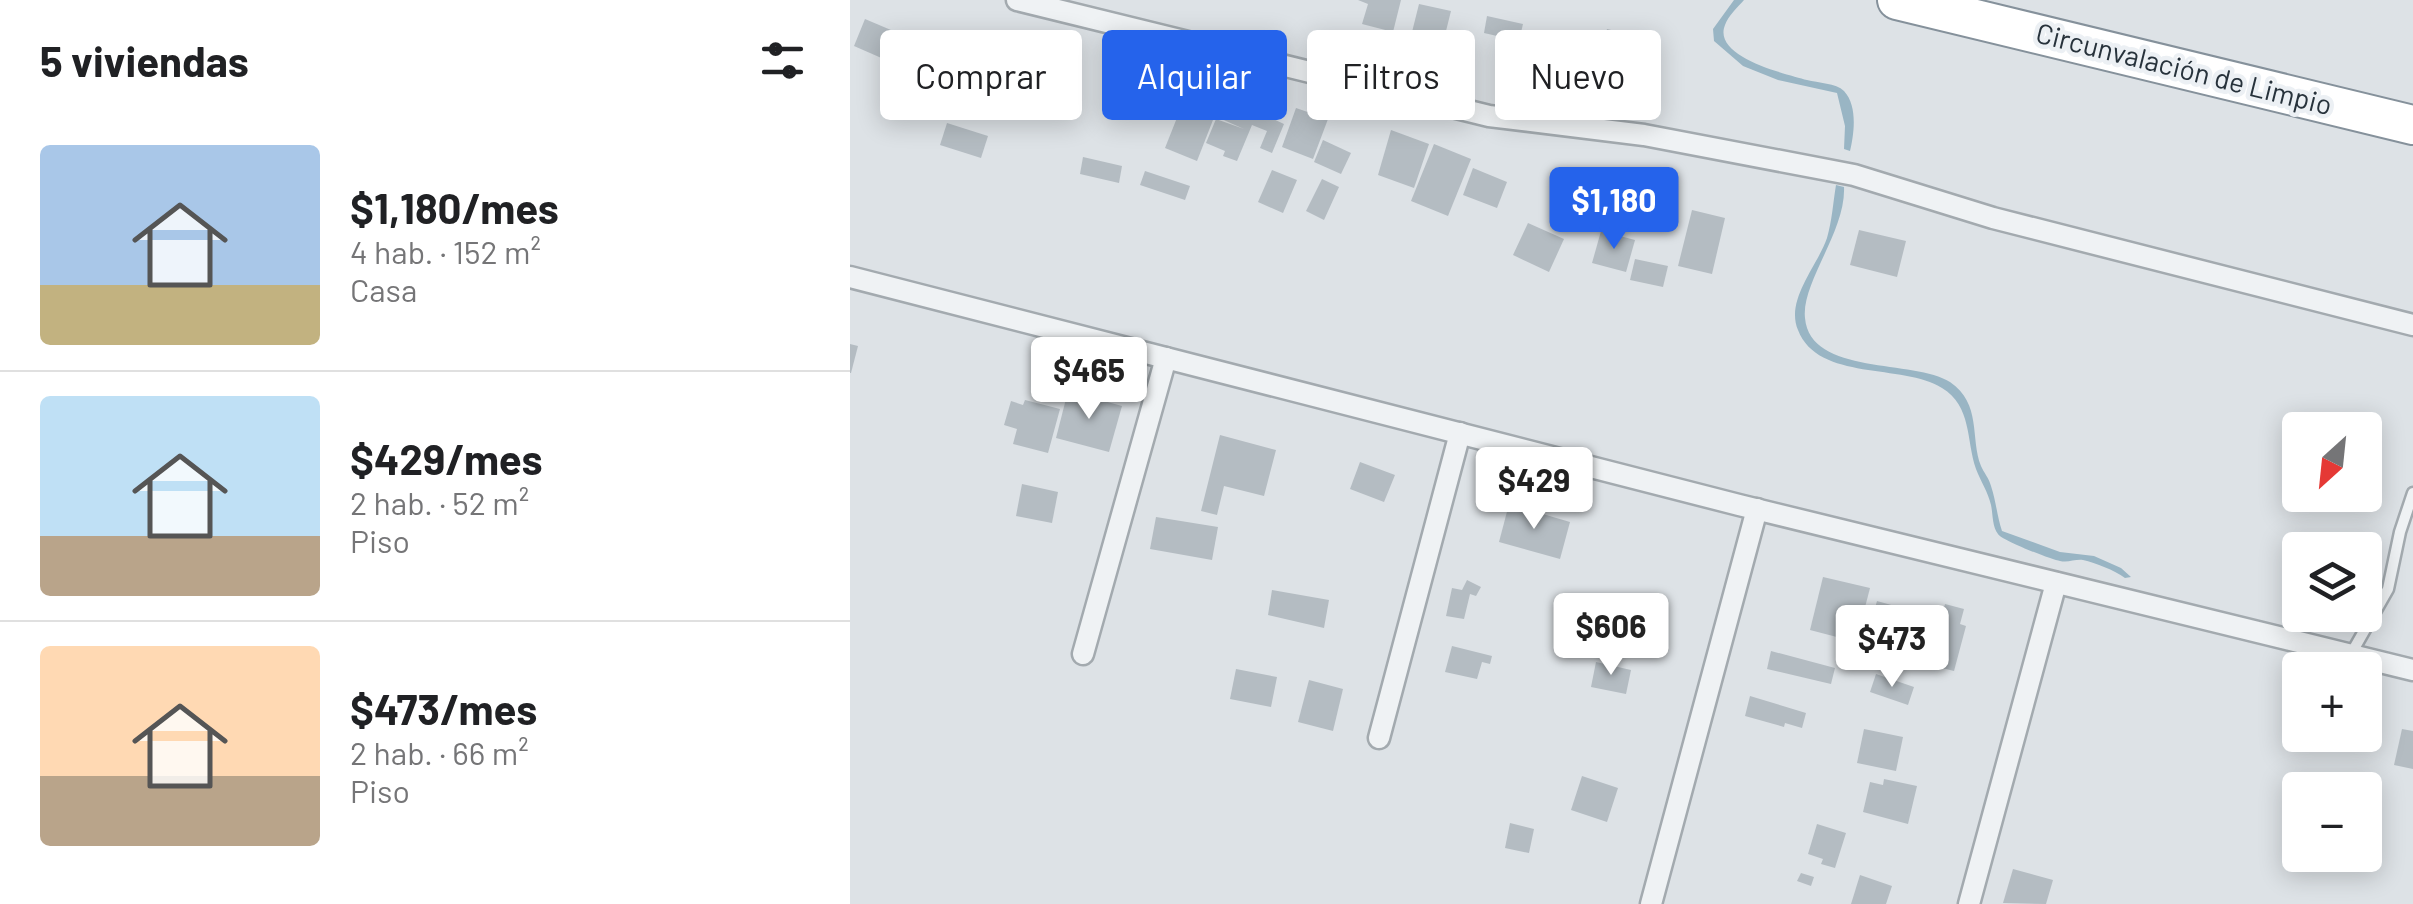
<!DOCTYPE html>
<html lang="es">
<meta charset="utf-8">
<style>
:root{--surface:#fff;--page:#f6f6f6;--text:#202124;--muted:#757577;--line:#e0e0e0;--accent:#2563eb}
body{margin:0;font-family:Barlow,sans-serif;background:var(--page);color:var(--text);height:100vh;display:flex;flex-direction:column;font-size:38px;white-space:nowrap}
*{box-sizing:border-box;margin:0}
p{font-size:32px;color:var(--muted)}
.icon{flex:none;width:55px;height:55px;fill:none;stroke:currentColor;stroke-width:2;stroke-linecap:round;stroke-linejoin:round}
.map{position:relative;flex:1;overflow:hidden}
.details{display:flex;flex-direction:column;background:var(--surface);width:850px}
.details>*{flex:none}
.top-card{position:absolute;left:30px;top:30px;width:950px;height:90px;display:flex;gap:20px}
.needle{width:65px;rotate:207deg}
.fabs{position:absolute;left:1432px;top:412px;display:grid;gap:20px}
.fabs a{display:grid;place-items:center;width:100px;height:100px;border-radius:10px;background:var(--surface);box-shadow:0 5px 25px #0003;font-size:50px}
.price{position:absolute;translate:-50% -85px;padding:0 22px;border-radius:10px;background:#fff;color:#222;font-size:32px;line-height:65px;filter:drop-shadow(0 2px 5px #0008)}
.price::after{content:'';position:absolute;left:50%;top:60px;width:30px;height:22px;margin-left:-15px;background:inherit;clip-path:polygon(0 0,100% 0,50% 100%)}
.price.current{background:var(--accent);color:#fff}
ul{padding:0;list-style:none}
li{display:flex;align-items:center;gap:30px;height:250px;padding:0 40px}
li+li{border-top:2px solid var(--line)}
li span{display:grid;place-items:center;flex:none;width:280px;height:200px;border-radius:10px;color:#555}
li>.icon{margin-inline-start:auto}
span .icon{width:120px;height:120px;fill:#fffc;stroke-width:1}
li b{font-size:42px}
h2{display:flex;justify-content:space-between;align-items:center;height:120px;padding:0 40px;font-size:42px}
.pill{padding:0 35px;border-radius:10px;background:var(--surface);box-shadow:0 5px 25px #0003;font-size:35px;line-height:90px}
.pill.current{background:var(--accent);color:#fff}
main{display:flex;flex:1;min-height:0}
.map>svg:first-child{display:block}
</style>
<main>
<section class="details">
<h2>5 viviendas<svg class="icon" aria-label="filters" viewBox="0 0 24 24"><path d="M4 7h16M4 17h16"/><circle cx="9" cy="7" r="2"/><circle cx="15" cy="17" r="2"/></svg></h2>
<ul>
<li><span style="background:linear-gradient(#a9c7e8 70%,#c2b280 0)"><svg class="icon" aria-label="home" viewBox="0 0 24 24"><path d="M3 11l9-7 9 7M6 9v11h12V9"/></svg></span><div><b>$1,180/mes</b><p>4 hab. · 152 m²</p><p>Casa</p></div></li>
<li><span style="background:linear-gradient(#bfe0f5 70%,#b9a48a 0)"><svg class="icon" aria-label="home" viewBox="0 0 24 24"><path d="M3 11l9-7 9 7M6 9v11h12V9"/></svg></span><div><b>$429/mes</b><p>2 hab. · 52 m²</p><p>Piso</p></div></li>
<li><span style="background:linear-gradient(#ffd9b3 65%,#b9a48a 0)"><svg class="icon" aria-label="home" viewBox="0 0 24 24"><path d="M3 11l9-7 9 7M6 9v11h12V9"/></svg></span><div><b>$473/mes</b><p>2 hab. · 66 m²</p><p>Piso</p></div></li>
</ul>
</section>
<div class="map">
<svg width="1563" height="904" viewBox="0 0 1563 904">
<rect width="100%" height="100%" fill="#dde2e6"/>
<g fill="#99b5c4">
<path d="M 884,0 L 894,0 C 888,7 878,16 875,25 C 862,57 936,74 957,80 C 968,83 986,83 994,91 C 1008,106 1004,134 1000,151 L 994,149 L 995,126 L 987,93 L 928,80 L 893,66 L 864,41 L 863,29 Z"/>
<path d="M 986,185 L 994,187 C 996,231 951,283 955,318 C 960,376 1065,359 1100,382 C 1132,404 1120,438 1131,466 C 1134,473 1139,478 1141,486 C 1146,501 1147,516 1152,531 L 1210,552 L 1244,556 L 1271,568 L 1281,577 L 1275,578 C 1264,570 1246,563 1233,560 C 1225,559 1218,563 1210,561 C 1202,560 1151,540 1148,534 C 1142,526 1143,514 1141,505 C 1138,492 1131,482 1126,469 C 1116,440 1122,406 1092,388 C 1053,363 968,382 948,330 C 935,300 968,265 977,238 C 982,221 983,203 986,185 Z"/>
</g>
<g fill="#b4bcc2">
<polygon points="508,0 551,0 543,32 512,24 518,4"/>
<polygon points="569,4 601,11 593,43 561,36"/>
<polygon points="637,16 673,24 669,41 634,33"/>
<polygon points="15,19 48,33 36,60 4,46"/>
<polygon points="757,29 791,37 787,56 752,49"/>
<polygon points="94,44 124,57 104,103 77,90"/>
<polygon points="142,59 184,76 170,110 128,92"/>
<polygon points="405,72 418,76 413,92 400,87"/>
<polygon points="338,90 370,102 347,161 315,148"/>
<polygon points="491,93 520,102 514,120 485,111"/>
<polygon points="373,104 405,118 408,112 434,124 422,153 410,148 417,131 402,125 387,161 373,156 375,151 356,143 366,119 394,129 367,117"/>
<polygon points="446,108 478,119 463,159 432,147"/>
<polygon points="97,123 138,136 131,158 90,145"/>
<polygon points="541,130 579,144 564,188 528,175"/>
<polygon points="473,140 501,153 491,174 464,162"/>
<polygon points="584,144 621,159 598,216 561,201"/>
<polygon points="233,157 272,166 269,183 230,174"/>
<polygon points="623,168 657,182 647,208 613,195"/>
<polygon points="422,170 447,180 433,213 408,202"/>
<polygon points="295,171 340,186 335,200 290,185"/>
<polygon points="472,179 489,187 474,220 456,211"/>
<polygon points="842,210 875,218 862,274 828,266"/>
<polygon points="678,223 714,239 699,272 663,255"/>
<polygon points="1009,230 1056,241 1047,277 1000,265"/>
<polygon points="751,231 785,240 776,272 742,263"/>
<polygon points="785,259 818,266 813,287 780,280"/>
<polygon points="0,344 8,346 1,373 0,373"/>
<polygon points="218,391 272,406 259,452 206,438"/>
<polygon points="175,400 210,409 198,453 163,444 167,429 154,425 161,401 173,405"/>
<polygon points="370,435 426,450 414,496 374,486 367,515 351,511"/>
<polygon points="510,462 545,475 534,502 500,489"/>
<polygon points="172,484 208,492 202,523 166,516"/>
<polygon points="659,504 720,522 710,559 649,542"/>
<polygon points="306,517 368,527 362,560 300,549"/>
<polygon points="973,577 1020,588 1006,642 960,630"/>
<polygon points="617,580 631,587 626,596 620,594 614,619 596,616 602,588 612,590"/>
<polygon points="422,590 479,600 474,628 418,615"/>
<polygon points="1027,601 1091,619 1095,604 1114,609 1110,624 1116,626 1104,671 1068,662 1067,668 1012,654"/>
<polygon points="745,612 807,626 801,654 738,641"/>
<polygon points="602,646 642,656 640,664 632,662 627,679 595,672"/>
<polygon points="921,651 985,668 981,684 917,669"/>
<polygon points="746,662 781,670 776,694 741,687"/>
<polygon points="386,669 427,677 421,707 380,699"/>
<polygon points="1026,674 1064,687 1058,705 1020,692"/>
<polygon points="459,680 493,689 483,731 448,722"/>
<polygon points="900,696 956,713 952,728 935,723 934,727 895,716"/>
<polygon points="1014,729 1053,737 1046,771 1007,763"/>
<polygon points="1552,729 1563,731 1563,769 1544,765"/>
<polygon points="732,776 768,788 757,822 721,810"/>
<polygon points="1034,779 1067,786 1058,824 1013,812 1020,782 1033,785"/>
<polygon points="660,823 684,829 679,853 655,848"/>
<polygon points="967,824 996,833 985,868 971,864 973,859 958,854"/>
<polygon points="1163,869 1203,880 1196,904 1153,903"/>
<polygon points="951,873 964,877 961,886 947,881"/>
<polygon points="1010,875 1042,886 1036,904 1001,904"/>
</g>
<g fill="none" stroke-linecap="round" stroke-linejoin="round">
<defs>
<polyline id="lane" points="1501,654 1538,589 1550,532 1563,493"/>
<g id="street">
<polyline points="167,0 639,116 794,135 1004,175 1143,218 1563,325"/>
<polyline points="0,277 889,505 1563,670"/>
<polyline points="233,654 316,358"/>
<polyline points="529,738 610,433"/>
<polyline points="801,904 907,509"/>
<polyline points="1119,904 1206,583"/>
</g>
<polyline id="highway" points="1047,0 1563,125"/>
</defs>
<use href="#lane" stroke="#a3aaaf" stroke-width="15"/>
<use href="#street" stroke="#a3aaaf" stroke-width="25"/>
<use href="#highway" stroke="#85919b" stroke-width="42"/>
<use href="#lane" stroke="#eff2f4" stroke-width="10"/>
<use href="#street" stroke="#eff2f4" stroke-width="20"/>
<use href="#highway" stroke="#fff" stroke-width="38"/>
</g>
<g text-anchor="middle" stroke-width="9" stroke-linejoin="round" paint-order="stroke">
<g font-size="28" fill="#27323b" stroke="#ecf0f4">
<text transform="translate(1334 69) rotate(14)" y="10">Circunvalación de Limpio</text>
</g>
</g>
</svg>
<div class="fabs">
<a><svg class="needle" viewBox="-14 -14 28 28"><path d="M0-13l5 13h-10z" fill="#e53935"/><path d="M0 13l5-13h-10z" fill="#757577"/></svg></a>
<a><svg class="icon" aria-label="layers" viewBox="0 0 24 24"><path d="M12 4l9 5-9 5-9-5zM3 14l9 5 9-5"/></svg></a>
<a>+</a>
<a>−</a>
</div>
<b class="price current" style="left:764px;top:252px">$1,180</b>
<b class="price" style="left:239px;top:422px">$465</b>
<b class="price" style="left:684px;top:532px">$429</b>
<b class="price" style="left:761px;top:678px">$606</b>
<b class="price" style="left:1042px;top:690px">$473</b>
<div class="top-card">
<a class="pill">Comprar</a>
<a class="pill current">Alquilar</a>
<a class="pill">Filtros</a>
<a class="pill">Nuevo</a>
</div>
</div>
</main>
